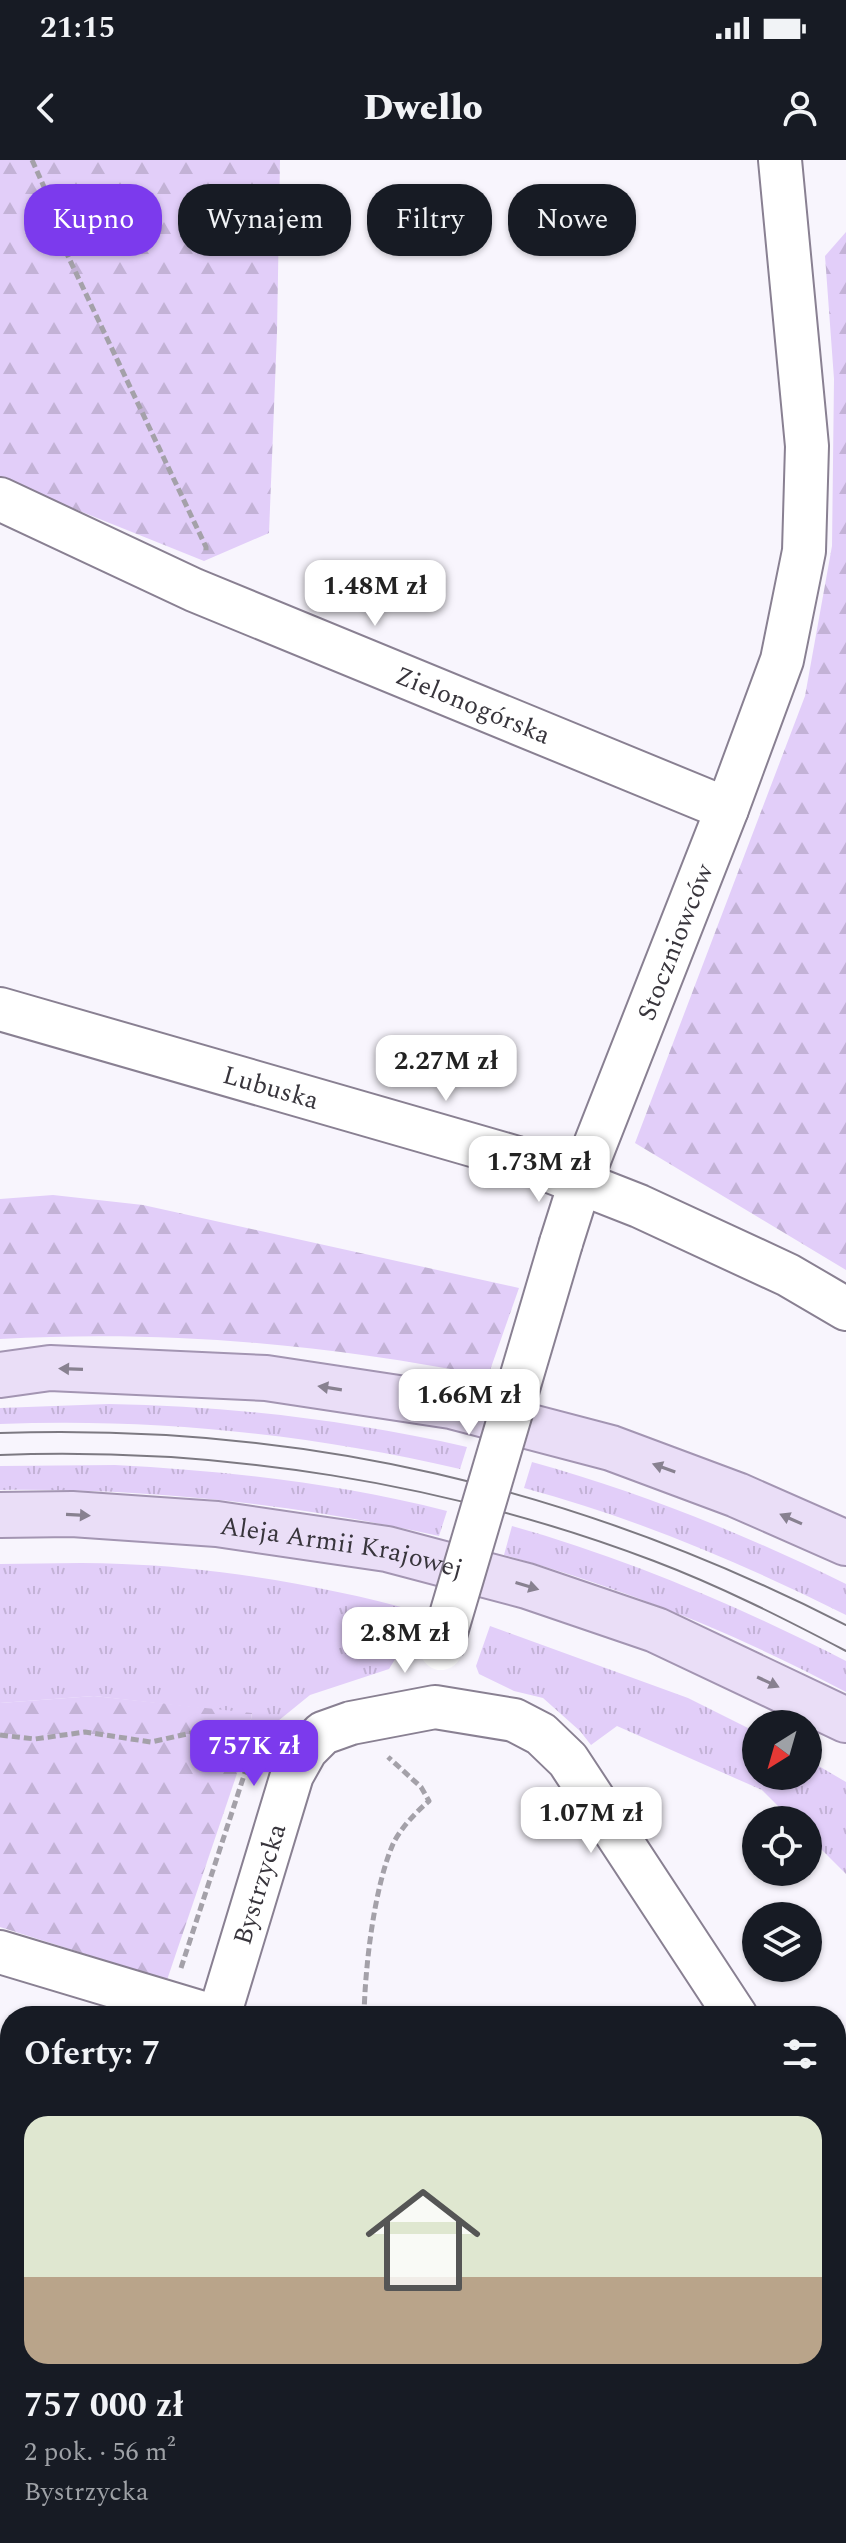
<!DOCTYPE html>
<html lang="pl">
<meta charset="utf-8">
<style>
:root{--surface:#171b24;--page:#242831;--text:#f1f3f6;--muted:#9ea1a6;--accent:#7c3aed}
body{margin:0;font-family:Spectral,serif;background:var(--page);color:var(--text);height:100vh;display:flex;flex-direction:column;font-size:30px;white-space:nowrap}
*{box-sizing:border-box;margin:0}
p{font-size:26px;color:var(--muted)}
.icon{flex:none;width:44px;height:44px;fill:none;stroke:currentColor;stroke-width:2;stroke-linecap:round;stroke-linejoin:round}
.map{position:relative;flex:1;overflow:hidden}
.details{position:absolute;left:0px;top:1846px;width:846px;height:538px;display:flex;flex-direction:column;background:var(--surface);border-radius:32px 32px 0 0;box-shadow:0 2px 6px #0004}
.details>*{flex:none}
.top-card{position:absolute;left:24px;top:24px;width:798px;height:72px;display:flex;gap:16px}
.needle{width:52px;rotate:217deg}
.fabs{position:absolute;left:742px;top:1550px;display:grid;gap:16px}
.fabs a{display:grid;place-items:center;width:80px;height:80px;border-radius:50%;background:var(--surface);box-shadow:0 2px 6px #0004;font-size:40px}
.price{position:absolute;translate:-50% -68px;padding:0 18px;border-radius:16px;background:#fff;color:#222;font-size:26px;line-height:52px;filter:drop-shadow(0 2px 4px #0008)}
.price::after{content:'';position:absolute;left:50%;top:48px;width:24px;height:18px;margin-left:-12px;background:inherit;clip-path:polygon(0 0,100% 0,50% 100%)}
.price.current{background:var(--accent);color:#fff}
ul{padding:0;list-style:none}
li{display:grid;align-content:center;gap:16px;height:424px;padding:0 24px}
li span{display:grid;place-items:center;height:248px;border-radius:24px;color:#555}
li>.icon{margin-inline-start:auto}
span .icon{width:144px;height:144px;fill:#fffc;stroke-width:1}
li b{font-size:34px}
h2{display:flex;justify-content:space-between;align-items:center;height:96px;padding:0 24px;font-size:34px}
.tag{padding:0 28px;border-radius:32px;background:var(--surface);box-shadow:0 2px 6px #0004;font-size:28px;line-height:72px}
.tag.current{background:var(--accent);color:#fff}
.status{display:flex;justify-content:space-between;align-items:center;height:56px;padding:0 40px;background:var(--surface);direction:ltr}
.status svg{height:22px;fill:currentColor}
header{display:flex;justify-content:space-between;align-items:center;height:104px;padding:0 24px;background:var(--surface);font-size:36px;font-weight:800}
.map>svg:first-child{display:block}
</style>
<div class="status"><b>21:15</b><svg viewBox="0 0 49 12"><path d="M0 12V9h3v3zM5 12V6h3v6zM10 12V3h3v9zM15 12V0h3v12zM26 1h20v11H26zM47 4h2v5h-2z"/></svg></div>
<header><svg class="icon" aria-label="back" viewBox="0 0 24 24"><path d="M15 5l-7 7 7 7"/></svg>Dwello<svg class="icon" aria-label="person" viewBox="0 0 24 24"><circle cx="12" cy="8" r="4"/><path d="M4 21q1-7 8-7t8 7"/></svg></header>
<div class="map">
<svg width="846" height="2383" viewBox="0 0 846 2383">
<defs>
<pattern id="grass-tufts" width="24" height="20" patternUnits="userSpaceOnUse" patternTransform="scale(2)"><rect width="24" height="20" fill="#e2cef9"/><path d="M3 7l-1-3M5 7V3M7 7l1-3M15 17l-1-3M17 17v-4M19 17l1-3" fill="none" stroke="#c3b2d6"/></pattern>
<pattern id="forest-firs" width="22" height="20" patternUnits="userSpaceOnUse" patternTransform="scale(2)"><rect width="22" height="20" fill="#e2cef9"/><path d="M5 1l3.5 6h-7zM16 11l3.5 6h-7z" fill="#c3b2d6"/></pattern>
</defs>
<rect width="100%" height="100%" fill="#f8f5fd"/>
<g fill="url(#grass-tufts)">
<path d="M 109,1244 C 230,1246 348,1260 467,1287 L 460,1309 C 308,1274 156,1258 0,1264 L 0,1248 Z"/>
<path d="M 532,1302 C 641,1332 744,1374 846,1424 L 846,1455 C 742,1403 636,1358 524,1328 Z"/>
<path d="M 115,1305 C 228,1311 338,1323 447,1351 L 439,1376 C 295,1344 148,1328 0,1330 L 0,1306 Z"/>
<path d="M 512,1366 C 629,1399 738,1446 846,1501 L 846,1532 C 737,1474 623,1428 504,1395 Z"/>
<path d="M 0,1404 C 40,1404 81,1402 122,1404 C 214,1407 327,1426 416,1451 L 408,1478 L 389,1509 L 310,1535 L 246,1587 L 252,1554 L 94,1536 L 0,1543 Z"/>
<polygon points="490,1466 688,1538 756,1572 756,1616 808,1616 808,1607 813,1610 817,1605 846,1622 846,1714 808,1676 808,1660 792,1660 762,1630 617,1566 591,1585 580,1571 543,1538 514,1531 479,1514 476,1506"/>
</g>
<g fill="url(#forest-firs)">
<polygon points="0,0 280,0 277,172 269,373 204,401 0,319"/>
<polygon points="846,72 846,1110 635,983 805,536 832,386 834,219 825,96"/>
<path d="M 53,1035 L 143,1045 L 519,1128 L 488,1216 C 321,1184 170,1170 0,1179 L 0,1039 Z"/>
<polygon points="94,1536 252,1553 246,1587 167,1820 0,1767 0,1543"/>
</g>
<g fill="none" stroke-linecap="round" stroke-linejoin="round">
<defs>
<polyline id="service" points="337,2383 340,2374"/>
<g id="minor">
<path id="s1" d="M 0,339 L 194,430 L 727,649"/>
<path id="s2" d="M 0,849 L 514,997 L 639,1046 L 788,1115 L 846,1149"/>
<path id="s3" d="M 561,1083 L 580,1023 L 727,649 L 782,500 L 804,391 L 807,286 L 780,0"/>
<polyline points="0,1792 213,1856"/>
<path id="s4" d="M 219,1856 L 292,1615 L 306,1590 L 323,1573 L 351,1563 L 435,1547 L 514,1560 L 541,1574 L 568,1600 L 736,1856"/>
<polyline points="836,1998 846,2011"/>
<polyline points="516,2374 519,2383"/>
<polyline points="48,2383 51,2374"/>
</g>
<g id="primary">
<polyline points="0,1215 50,1208 266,1218 451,1246 611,1288 737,1335 846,1383"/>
<path id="s5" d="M 0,1355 L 72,1354 L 217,1364 L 387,1389 L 527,1426 L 656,1470 L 846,1560"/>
</g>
</defs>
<use href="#service" stroke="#898092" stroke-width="24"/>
<use href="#minor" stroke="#898092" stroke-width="46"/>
<use href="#primary" stroke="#a395b2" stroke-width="48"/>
<g stroke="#a4a1a9" stroke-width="5" stroke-dasharray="8 4" stroke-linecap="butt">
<polyline points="32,0 45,29 67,94 206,387 206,393"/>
<polyline points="0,1575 35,1579 85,1572 151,1582 209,1569 238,1570 263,1576"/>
<polyline points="181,1808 252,1591 269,1571"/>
<path d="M 364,1856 C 365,1807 374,1728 393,1684 C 400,1669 416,1652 429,1641 L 421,1627 L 388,1597"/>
</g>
<use href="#service" stroke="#fff" stroke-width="20"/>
<use href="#minor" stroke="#fff" stroke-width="42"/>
<use href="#primary" stroke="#eadef7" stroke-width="44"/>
<g stroke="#7c7981" stroke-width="2">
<path d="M 0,1273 C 304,1263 575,1327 846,1465"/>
<path d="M 0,1295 C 221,1287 446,1322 654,1401 C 720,1426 783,1458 846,1491"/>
</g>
<defs>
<polyline id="minor-bridge" points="441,1489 561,1083"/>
</defs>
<use href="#minor-bridge" stroke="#898092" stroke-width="46" stroke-linecap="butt"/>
<use href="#minor-bridge" stroke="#fff" stroke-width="42"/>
</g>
<defs><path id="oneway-solid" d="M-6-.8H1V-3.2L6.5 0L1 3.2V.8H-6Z" transform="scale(2)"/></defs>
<g fill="#888190">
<use href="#oneway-solid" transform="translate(71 1209) rotate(-178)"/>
<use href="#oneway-solid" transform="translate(330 1228) rotate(-171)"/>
<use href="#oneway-solid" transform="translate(664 1308) rotate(-160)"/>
<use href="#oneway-solid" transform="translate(78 1355) rotate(3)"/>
<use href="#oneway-solid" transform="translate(791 1359) rotate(-156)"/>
<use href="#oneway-solid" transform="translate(527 1426) rotate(17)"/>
<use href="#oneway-solid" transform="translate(768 1522) rotate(25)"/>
</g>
<g text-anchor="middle" stroke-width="6" stroke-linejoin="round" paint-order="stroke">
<g font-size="26" fill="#38353c" stroke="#f8f5fd">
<text dy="9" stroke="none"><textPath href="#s1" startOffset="516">Zielonogórska</textPath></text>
<text dy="9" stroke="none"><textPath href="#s3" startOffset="322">Stoczniowców</textPath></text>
<text dy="9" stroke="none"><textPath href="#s2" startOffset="282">Lubuska</textPath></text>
<text dy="9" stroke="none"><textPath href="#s5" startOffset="344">Aleja Armii Krajowej</textPath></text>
<text dy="9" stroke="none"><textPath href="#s4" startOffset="138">Bystrzycka</textPath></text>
</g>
</g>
</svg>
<div class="fabs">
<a><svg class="needle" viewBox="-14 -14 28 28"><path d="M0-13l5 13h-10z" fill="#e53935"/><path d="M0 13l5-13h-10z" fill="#9ea1a6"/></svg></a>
<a><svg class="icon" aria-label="locate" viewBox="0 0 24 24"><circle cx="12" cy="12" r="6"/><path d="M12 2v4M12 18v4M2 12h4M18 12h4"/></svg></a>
<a><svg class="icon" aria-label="layers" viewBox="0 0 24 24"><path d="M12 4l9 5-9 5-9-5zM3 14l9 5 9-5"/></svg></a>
</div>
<b class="price" style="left:375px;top:468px">1.48M zł</b>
<b class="price" style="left:446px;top:943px">2.27M zł</b>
<b class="price" style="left:539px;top:1044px">1.73M zł</b>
<b class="price" style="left:469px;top:1277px">1.66M zł</b>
<b class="price" style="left:405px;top:1515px">2.8M zł</b>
<b class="price current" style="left:254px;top:1628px">757K zł</b>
<b class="price" style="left:591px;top:1695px">1.07M zł</b>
<div class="top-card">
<a class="tag current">Kupno</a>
<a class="tag">Wynajem</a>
<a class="tag">Filtry</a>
<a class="tag">Nowe</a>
</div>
<section class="details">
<h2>Oferty: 7<svg class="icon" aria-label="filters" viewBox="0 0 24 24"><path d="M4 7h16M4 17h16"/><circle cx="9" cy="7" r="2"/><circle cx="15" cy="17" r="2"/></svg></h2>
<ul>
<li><span style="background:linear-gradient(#dfe7d0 65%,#b9a48a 0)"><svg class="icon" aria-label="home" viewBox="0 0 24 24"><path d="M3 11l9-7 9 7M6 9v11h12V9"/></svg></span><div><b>757 000 zł</b><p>2 pok. · 56 m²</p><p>Bystrzycka</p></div></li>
</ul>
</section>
</div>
